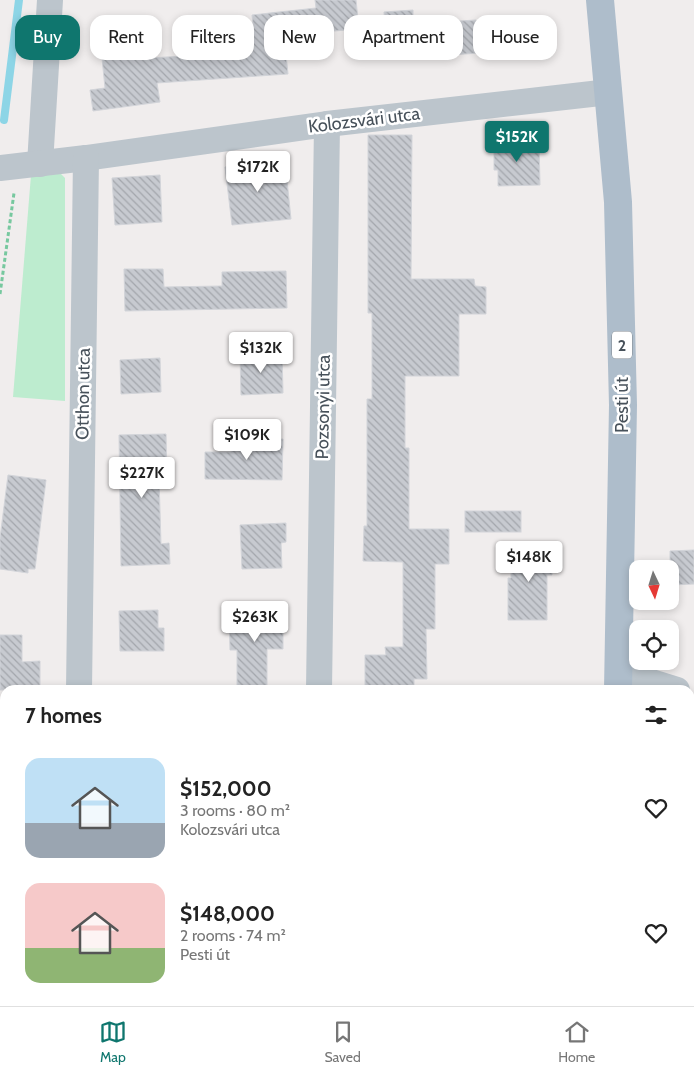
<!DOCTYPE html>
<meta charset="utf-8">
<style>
:root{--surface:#fff;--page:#f6f6f6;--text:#222;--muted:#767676;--line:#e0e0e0;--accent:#0f766e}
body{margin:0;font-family:Cabin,sans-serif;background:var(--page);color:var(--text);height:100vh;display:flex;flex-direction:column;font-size:19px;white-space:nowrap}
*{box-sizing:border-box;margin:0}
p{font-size:16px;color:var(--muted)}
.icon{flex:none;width:28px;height:28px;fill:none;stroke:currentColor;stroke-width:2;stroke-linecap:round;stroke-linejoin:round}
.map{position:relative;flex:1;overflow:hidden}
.sheet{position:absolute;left:0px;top:685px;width:695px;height:321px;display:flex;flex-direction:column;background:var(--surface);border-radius:15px 15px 0 0;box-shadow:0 2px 8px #0003}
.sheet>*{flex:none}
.banner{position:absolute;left:15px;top:15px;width:665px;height:45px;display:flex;gap:10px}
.needle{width:32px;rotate:176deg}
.controls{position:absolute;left:629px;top:560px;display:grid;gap:10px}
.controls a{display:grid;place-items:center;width:50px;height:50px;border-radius:10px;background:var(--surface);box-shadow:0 2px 8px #0003;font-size:25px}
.price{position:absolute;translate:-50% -42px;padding:0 11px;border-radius:5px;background:#fff;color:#222;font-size:16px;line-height:32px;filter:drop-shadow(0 1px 2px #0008)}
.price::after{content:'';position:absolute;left:50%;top:30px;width:15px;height:11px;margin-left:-8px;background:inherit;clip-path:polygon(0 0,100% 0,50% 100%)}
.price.on{background:var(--accent);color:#fff}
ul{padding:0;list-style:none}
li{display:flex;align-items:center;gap:15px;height:125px;padding:0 25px}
li span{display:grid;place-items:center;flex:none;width:140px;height:100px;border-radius:15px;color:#555}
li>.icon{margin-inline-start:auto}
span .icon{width:60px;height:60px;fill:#fffc;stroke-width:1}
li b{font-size:21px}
h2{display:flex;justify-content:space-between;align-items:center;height:60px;padding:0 25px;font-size:21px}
.tag{padding:0 18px;border-radius:15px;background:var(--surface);box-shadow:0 2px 8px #0003;font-size:18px;line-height:45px}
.tag.on{background:var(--accent);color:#fff}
.tab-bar{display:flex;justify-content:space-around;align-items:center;height:70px;border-top:1px solid var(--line);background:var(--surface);font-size:14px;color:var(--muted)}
.tab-bar a{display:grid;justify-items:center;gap:2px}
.tab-bar .on{color:var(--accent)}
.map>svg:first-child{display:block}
</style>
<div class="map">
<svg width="694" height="1006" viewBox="0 0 694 1006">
<defs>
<pattern id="building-back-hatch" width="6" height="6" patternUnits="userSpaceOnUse" patternTransform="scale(1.25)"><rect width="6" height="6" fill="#c7cad0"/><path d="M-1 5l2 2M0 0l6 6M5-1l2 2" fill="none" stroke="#a3a6ac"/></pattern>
</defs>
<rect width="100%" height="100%" fill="#f0eded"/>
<polygon fill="#bdeccf" points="59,172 65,178 65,401 13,397 31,175"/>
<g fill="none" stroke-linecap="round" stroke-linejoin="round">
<polyline stroke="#8dd5e6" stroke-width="8" points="4,120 19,0"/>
</g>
<g fill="url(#building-back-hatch)" stroke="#d2d4d9">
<polygon points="315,0 356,0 359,29 284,35 288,74 157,83 160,102 93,111 90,90 105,88 102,58 129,54 130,59 185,56 184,39 254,34 252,15 316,8"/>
<polygon points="413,10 413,20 443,18 443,22 476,20 479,53 450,55 450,47 387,52 384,12"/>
<polygon points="368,135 412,135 411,279 474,279 475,286 486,287 486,314 459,314 459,376 405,376 405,448 409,448 409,529 449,529 449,564 435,564 435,629 426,629 427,679 414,679 414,690 365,690 365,655 386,655 385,647 403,647 403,562 363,561 364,526 367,526 367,399 372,399 372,313 368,313"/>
<polygon points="494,139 518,139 518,144 539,143 540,185 498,186 498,170 494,170"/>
<polygon points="285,161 291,219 232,225 225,167"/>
<polygon points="160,175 162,222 115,225 112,178"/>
<polygon points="124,269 163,269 164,287 222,286 222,272 286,271 287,308 125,311"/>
<polygon points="282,354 283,393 241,395 240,355"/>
<polygon points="160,358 161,392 121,394 120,360"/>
<polygon points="166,434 167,478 159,478 161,544 169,543 170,564 121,566 119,435"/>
<polygon points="231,439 283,439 282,480 205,479 205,452 231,452"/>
<polygon points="8,475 46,480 35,569 28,569 28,573 0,569 0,538"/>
<rect x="465" y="511" width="56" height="21"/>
<polygon points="286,523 286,542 281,543 282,568 242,569 240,525"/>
<polygon points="511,547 552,547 552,575 547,575 547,620 508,620 508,578 511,578"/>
<polygon points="694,550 694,584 670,585 670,551"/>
<polygon points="283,608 283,649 267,649 267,690 237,690 237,650 230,650 229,609"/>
<polygon points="158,610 158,628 164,628 164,651 120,651 119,611"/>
<polygon points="0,635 22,635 22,662 40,661 40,690 0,690"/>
</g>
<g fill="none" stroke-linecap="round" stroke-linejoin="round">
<polyline stroke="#77c89f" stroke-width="3" stroke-dasharray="4 2.5" stroke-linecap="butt" points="0,294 14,193"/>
<g stroke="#bcc5cc" stroke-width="26">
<polyline points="40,164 50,0"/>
<polyline points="0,168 86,158 327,124 609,92"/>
<polyline points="619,672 677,690"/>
<polyline points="79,690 86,158"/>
<polyline points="319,690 327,124"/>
<polyline points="690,962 694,962"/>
<polyline points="74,1006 74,1001"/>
<polyline points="315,1006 315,1001"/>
<polyline points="672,1006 672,1001"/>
</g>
<g stroke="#aebdcb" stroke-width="28">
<polyline points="600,0 618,202 623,405 618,690"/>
<polyline points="613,1006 614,1001"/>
</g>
</g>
<g text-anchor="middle" stroke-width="5" stroke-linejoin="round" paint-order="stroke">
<rect fill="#fff" stroke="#7e858c" stroke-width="1" x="612" y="331.5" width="20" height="27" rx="4"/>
<g font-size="16" font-weight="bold" fill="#47515a">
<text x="622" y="351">2</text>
</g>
<g font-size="18" fill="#47515a" stroke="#fff">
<text transform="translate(364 120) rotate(-7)" y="6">Kolozsvári utca</text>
<text transform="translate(83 394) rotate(-89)" y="6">Otthon utca</text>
<text transform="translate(622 405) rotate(-90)" y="6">Pesti út</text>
<text transform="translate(323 407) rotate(-89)" y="6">Pozsonyi utca</text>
</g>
</g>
</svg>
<div class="controls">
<a><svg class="needle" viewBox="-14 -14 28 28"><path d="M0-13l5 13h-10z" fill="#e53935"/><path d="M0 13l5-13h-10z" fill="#767676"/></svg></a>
<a><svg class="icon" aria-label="locate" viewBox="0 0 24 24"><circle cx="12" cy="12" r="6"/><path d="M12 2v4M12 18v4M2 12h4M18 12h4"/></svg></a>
</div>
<b class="price on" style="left:517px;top:163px">$152K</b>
<b class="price" style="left:258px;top:193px">$172K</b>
<b class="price" style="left:261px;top:374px">$132K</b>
<b class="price" style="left:247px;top:461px">$109K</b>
<b class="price" style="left:142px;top:499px">$227K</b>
<b class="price" style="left:529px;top:583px">$148K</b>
<b class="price" style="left:255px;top:643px">$263K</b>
<div class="banner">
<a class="tag on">Buy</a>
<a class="tag">Rent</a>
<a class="tag">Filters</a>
<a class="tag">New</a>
<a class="tag">Apartment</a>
<a class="tag">House</a>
</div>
<section class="sheet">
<h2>7 homes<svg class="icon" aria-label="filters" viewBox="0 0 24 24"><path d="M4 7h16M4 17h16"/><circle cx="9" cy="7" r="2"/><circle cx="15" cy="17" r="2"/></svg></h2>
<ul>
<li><span style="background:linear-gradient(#bfe0f5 65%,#9aa5b1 0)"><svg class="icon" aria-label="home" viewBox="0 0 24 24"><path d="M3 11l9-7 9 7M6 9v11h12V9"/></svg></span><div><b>$152,000</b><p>3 rooms · 80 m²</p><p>Kolozsvári utca</p></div><svg class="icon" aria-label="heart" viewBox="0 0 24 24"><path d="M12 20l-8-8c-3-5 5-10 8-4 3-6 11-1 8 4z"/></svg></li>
<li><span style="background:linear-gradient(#f6c9c9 65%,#8fb573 0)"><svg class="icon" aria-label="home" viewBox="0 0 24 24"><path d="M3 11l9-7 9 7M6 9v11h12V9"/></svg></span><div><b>$148,000</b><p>2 rooms · 74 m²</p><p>Pesti út</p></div><svg class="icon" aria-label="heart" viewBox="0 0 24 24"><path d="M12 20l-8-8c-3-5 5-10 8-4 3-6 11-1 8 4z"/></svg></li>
</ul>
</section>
</div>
<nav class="tab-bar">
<a class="on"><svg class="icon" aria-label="map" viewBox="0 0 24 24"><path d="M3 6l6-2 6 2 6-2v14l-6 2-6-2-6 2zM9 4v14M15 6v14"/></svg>Map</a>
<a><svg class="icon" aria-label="saved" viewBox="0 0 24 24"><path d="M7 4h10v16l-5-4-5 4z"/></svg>Saved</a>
<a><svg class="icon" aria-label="home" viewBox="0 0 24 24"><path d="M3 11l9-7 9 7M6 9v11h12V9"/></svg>Home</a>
</nav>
